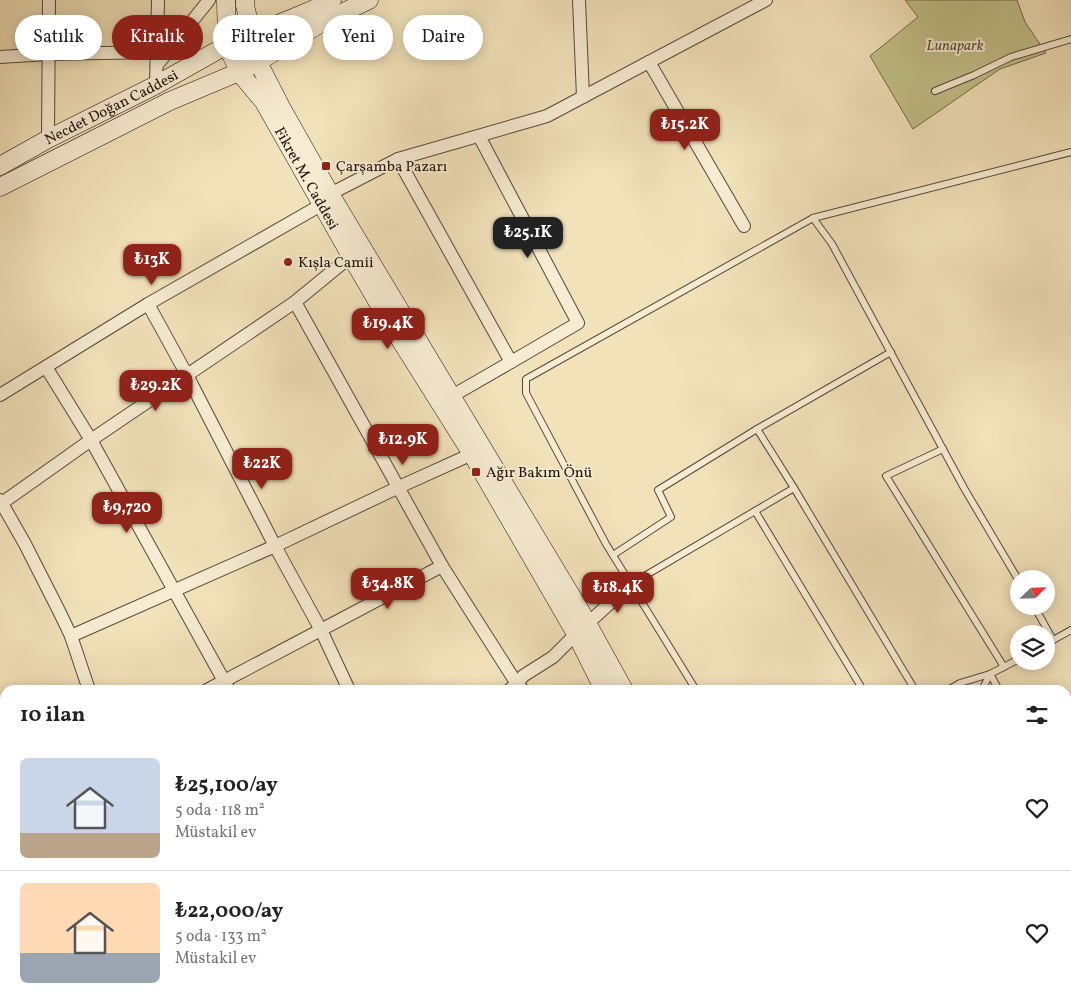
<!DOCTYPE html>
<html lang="tr">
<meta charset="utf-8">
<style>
:root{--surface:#fff;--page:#f6f6f6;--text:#222;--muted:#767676;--line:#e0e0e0;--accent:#8f2418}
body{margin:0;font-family:Vollkorn,serif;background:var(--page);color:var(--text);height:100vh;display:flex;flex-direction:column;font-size:19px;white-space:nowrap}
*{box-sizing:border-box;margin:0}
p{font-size:16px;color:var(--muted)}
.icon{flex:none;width:28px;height:28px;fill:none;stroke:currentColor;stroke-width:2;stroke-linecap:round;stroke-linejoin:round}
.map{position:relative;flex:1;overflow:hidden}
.details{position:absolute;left:0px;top:685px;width:1071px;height:320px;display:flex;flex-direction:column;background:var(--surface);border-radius:15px 15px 0 0;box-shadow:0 2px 12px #0003}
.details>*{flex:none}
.hud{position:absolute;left:15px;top:15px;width:500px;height:45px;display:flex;gap:10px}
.needle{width:32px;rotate:67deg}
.fabs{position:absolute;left:1010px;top:570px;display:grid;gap:10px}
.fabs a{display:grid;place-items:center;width:45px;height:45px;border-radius:50%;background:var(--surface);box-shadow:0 2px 12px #0003;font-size:25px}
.price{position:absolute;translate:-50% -42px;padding:0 11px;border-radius:10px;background:var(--accent);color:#fff;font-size:16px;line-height:32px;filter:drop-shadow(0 1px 2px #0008)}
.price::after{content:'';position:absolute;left:50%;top:30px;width:15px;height:11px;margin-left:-8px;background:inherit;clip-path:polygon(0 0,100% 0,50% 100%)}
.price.selected{background:#222;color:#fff}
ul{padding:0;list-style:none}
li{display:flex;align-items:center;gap:15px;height:125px;padding:0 20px}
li+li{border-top:1px solid var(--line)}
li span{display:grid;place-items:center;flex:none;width:140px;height:100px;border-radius:8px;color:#555}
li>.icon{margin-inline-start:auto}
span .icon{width:60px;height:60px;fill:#fffc;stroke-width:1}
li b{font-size:21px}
h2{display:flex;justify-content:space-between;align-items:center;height:60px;padding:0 20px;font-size:21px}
.pill{padding:0 18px;border-radius:22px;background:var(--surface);box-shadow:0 2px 12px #0003;font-size:18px;line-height:45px}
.pill.selected{background:var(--accent);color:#fff}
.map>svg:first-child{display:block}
</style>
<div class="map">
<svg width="1071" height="1005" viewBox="0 0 1071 1005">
<rect width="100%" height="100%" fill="#f2e2ba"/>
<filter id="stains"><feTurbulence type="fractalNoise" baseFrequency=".004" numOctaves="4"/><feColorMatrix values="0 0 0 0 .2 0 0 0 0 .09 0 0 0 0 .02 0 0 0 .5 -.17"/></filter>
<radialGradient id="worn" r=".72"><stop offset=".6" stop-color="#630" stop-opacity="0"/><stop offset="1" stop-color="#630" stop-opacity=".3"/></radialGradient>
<polygon fill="#c2c18a" stroke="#706a4c" points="905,0 1017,0 1025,22 1046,53 1000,69 913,129 870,56 918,17"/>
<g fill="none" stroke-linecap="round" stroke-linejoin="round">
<defs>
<g id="service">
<polyline points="935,91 974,75 1011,57 1071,39"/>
<polyline points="813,218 832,244 964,488 1019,581"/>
<polyline points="757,429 794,488 915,690"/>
<polyline points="943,449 886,476 1004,667"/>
<polyline points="755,511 863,690"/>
<polyline points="613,555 671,517 658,490 757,429 891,352"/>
<polyline points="631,584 794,488"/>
<polyline points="1034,606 1053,640"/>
<polyline points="1046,644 1071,630"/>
<polyline points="990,674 999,690"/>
<polyline points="696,690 606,544 526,393 526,379 813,218 1071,152"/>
<polyline points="948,690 960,683 990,674 1019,659"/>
<polyline points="982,690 990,674"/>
<polyline points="1066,806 1071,814"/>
<polyline points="1066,861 1071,858"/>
<polyline points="969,1000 972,1005"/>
</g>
<g id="minor">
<polyline points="579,0 583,97"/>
<polyline points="0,57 48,54 157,52"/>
<polyline points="649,62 744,226"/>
<polyline points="157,65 209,0"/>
<polyline points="156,85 158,0"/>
<polyline points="479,136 578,323 511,362"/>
<polyline points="48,139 49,0"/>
<polyline points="398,159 511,362 452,396"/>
<polyline points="330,194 398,159 547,116 766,0"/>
<polyline points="351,256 295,302 442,566 517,684 523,690"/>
<polyline points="148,304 187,375 275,546 321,630 349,690"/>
<polyline points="46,367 91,440 229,690"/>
<polyline points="0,395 148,304 321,205"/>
<polyline points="0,500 25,544 59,611 71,636 89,690"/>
<polyline points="2,503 91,440 295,302"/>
<polyline points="71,636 275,546 399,487 472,454"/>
<polyline points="207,690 442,566"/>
<polyline points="509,690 517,684 523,676 553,657 576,634 631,584"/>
<polyline points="0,805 5,804"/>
<polyline points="0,918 5,927"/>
<polyline points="0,982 5,979"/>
<polyline points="43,1000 46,1005"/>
<polyline points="141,1000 145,1005"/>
<polyline points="283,1000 287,1005"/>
<polyline points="547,1000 556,1005"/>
<polyline points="682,1000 685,1005"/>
<polyline points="82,1005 89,1000"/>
<polyline points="321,1005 329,1000"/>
<polyline points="411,1005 417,1000"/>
<polyline points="430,1005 433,1000"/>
</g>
<g id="secondary">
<path id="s1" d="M 226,0 L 227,45 L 239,72 L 264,102 L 351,256 L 394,330 L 472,454 L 576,634 L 604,690"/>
<polyline points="245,0 245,5 258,62 282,109 330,194 581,612 624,690"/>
<path id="s2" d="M 0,166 L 48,139 L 156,85 L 227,45 L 312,10 L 332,0"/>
<polyline points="0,187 170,101 239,72 258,62 321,23 369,0"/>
<polyline points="777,1000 780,1005"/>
<polyline points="796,1000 798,1005"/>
</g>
</defs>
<use href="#service" stroke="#54483a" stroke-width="8"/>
<use href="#minor" stroke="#54483a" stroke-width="14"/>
<use href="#secondary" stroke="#1f140f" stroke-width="19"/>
<use href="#service" stroke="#f7ecd2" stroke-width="6"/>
<use href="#minor" stroke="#f7ecd2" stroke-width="12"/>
<use href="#secondary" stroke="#f7ecd2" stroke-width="18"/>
</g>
<g fill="#8f2418" stroke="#f7ecd2" stroke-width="2">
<rect x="321" y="161" width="10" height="10" rx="2.5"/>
<circle cx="288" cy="262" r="5"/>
<rect x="471" y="467" width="10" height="10" rx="2.5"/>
</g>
<g text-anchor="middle" stroke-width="4" stroke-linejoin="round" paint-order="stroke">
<g font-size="15" font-style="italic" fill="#58513a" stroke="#f7ecd2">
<text x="955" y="50">Lunapark</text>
</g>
<g font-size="15" fill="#1f140f" stroke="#f7ecd2">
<text dy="5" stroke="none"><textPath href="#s2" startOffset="126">Necdet Doğan Caddesi</textPath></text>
<text dy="5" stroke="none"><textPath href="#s1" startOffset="201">Fikret M. Caddesi</textPath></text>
</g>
<g font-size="15" fill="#1f140f" stroke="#f7ecd2" text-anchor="start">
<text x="336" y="171">Çarşamba Pazarı</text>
<text x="298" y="267">Kışla Camii</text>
<text x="486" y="477">Ağır Bakım Önü</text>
</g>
</g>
<rect width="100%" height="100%" filter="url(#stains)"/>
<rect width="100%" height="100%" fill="url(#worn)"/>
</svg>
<div class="fabs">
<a><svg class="needle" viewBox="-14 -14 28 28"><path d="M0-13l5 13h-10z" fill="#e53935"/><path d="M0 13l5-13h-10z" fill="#767676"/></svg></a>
<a><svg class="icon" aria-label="layers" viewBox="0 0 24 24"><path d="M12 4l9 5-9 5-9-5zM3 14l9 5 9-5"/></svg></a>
</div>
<b class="price" style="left:685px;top:151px">₺15.2K</b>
<b class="price selected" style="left:528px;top:259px">₺25.1K</b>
<b class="price" style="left:152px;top:286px">₺13K</b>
<b class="price" style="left:388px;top:350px">₺19.4K</b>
<b class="price" style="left:156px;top:412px">₺29.2K</b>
<b class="price" style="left:403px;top:466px">₺12.9K</b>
<b class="price" style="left:262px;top:490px">₺22K</b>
<b class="price" style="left:127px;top:534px">₺9,720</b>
<b class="price" style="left:388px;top:610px">₺34.8K</b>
<b class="price" style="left:618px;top:614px">₺18.4K</b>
<div class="hud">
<a class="pill">Satılık</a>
<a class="pill selected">Kiralık</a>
<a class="pill">Filtreler</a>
<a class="pill">Yeni</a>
<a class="pill">Daire</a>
</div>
<section class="details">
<h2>10 ilan<svg class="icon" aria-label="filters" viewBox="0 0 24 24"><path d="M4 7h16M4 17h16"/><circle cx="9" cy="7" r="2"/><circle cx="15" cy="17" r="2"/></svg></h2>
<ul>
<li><span style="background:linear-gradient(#c9d6e8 75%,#b9a48a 0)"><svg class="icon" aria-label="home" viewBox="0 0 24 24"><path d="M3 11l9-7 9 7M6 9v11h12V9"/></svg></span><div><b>₺25,100/ay</b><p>5 oda · 118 m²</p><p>Müstakil ev</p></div><svg class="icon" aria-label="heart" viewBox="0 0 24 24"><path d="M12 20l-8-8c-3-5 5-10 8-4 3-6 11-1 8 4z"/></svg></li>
<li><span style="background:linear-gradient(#ffd9b3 70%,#9aa5b1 0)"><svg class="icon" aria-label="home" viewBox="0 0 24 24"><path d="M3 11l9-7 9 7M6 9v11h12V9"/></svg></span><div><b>₺22,000/ay</b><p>5 oda · 133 m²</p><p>Müstakil ev</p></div><svg class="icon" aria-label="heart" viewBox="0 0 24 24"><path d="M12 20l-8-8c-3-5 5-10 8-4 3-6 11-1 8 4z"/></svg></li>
</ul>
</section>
</div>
